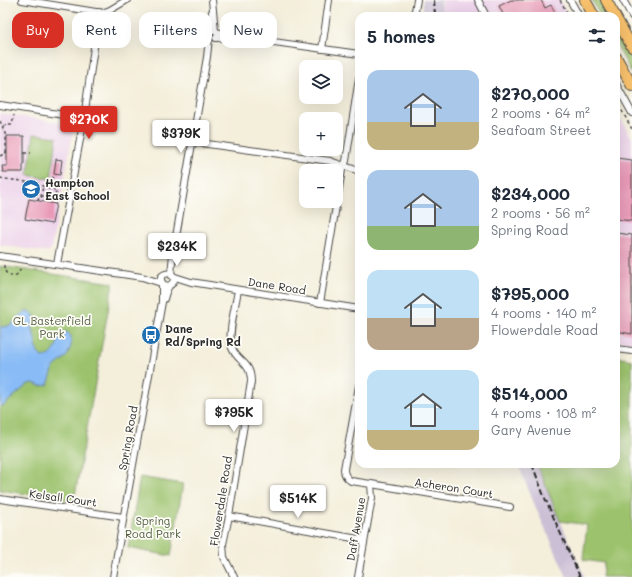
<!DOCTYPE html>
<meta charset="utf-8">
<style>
:root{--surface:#fff;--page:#f6f6f7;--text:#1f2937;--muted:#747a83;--accent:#d93025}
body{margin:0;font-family:Mali,sans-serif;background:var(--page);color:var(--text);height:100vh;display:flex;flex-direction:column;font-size:15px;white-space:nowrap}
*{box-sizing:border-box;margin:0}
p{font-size:13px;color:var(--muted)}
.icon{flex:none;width:22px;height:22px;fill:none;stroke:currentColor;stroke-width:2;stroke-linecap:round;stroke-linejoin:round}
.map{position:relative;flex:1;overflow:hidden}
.side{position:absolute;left:355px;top:12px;width:265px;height:456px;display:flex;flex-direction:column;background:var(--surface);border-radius:12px;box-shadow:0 4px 16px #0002}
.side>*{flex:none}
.hud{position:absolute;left:12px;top:12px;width:283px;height:36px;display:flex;gap:8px}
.fabs{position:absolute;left:299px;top:60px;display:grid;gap:8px}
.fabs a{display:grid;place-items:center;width:44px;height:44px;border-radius:8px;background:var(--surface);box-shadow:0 4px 16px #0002;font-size:20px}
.price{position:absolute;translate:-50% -34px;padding:0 9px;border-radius:4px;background:#fff;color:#222;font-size:13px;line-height:26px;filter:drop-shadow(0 1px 2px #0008)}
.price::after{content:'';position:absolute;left:50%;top:24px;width:12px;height:9px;margin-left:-6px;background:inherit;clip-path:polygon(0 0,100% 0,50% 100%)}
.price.current{background:var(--accent);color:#fff}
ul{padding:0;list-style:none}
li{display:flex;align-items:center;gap:12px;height:100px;padding:0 12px}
li span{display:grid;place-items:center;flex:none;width:112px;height:80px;border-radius:12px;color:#555}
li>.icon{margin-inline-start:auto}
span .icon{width:48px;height:48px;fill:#fffc;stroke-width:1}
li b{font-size:17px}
h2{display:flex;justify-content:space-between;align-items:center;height:48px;padding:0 12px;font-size:17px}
.tag{padding:0 14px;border-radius:12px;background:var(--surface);box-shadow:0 4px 16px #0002;font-size:14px;line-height:36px}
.tag.current{background:var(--accent);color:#fff}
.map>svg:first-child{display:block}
</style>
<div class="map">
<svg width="632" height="577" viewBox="0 0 632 577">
<rect width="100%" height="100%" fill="#fdfcf7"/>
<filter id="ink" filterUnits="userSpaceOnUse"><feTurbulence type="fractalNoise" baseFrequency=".025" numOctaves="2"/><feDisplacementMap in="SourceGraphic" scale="8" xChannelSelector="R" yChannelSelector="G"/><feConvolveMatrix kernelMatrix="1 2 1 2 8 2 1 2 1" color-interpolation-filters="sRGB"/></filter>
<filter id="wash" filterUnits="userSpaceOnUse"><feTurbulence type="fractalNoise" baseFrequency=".012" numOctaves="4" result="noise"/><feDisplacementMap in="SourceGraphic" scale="16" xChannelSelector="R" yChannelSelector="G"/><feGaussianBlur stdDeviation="0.9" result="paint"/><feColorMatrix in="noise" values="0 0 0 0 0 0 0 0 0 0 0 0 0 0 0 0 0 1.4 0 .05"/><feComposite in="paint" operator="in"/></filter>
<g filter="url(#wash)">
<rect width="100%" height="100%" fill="#f4efdb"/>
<g fill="#ecd1ea">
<polygon points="442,0 560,0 568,16 442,16"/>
<polygon points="616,110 632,139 632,343 616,341"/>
<polygon points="0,113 67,124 73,132 51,249 47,252 0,245"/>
</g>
<g fill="#cbbfd5">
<polygon points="423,0 441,0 442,16 423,16"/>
<polygon points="518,464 537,464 575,556 585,577 567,577 536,508"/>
</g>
<g fill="#9cc26d" stroke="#64764c">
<polygon points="592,0 599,0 608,16 600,16"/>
<polygon points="616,30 632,59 632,74 616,44"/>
<polygon points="34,134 57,137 51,179 28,175"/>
<polygon points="0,266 113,283 74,501 0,490"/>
<polygon points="616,357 632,360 632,561 631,567 632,568 632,577 602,577 604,563 584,560 583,558 587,525 560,521 537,464 616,464"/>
<polygon points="140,477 183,484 171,556 128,548"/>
</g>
<path fill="#89bbf6" stroke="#5a7390" d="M 26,311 L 30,311 L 34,315 L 35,320 L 32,325 L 38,353 L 42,357 C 57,356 56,344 61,333 L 67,332 L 71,336 L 71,346 L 67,356 L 54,367 L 48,385 L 40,386 L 34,383 L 28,384 L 4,405 L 0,407 L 0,327 C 16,327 14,318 26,311 Z"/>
<g id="blocks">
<g fill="#e99ab7">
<polygon points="511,0 541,0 545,8 551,5 557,16 504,16 499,6"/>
<polygon points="7,136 24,136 24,165 23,166 23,172 3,172 2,166 7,166"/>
<polygon points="616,158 632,160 632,221 616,219"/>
<polygon points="56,159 62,160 60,175 54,174"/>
<polygon points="29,199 56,204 52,224 25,219"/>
<polygon points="616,233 632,235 632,334 616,331"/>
</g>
</g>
</g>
<g filter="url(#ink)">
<use href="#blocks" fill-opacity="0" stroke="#494845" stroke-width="1"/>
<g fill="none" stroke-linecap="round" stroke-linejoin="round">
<defs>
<g id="minor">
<polyline points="22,0 102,13 110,10 127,0"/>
<polyline points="212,0 215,31"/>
<polyline points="478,0 486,16"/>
<polyline points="570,0 579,16"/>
<polyline points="623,0 632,16"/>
<polyline points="414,16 417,0"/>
<polyline points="216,32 238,37 359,54"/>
<polyline points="216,38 230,37"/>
<polyline points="322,49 329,0"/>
<polyline points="616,84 632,113"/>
<polyline points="0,105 84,118"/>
<polyline points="193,142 330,161 359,171"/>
<polyline points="0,256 142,277 161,283"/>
<polyline points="57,264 84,118 99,12"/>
<polyline points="171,274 173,254 207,57 209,38 208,34 209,31 212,12"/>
<polyline points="172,276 191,282 359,309"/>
<path d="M 164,299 C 165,295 167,289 169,286 C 171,284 175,283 174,278 C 172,271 164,273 161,277 L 161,281 L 164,285 L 169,286"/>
<polyline points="320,303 342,170 346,161 359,78"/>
<polyline points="616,349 632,351"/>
<polyline points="371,484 510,507"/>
<polyline points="0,499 123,517"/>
<polyline points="229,516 364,540"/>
<polyline points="113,577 162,302 162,284"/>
<path d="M 234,577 L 224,557 L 223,544 L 229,516 L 251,382 C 251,361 238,363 232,348 C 227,335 236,304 238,290"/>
<path d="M 358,577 L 372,498 L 371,484 L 351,481 C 346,478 344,474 344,469 L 359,386"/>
</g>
<g id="trunk">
<polyline points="585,0 594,16"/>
<polyline points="606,0 615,16"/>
<polyline points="616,18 632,47"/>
<polyline points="616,57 632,86"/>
</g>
</defs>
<use href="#minor" stroke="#494845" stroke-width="8"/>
<use href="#trunk" stroke="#494845" stroke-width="12"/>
<g stroke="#494845" stroke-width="1.5" stroke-dasharray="3 3" stroke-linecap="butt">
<polyline points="560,0 569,16"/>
<polyline points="616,100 632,129"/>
<polyline points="0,121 6,136 6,152"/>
<polyline points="3,126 7,125 12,125 14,115"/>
<polyline points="24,153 31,153"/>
<polyline points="0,156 7,152"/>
<path d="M 0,178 C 16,181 35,181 49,189 L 48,203"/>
<polyline points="55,192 59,197 63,198"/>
<polyline points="41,197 49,193 55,198 55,192 51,180 54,175"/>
<polyline points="38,201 39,197 41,197 43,186"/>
<path d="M 4,265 C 4,274 10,279 18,274 L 21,268"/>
</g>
<use href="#minor" stroke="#fff" stroke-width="6"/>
<use href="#trunk" stroke="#f7c06c" stroke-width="10"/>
<g stroke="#2b2b2b" stroke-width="2" stroke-dasharray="6 3" stroke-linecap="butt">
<polyline points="434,0 435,16"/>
<polyline points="532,464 544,496 580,577"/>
</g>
</g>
</g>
<defs>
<symbol id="school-disc" viewBox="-11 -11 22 22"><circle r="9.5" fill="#1f6fb2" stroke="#fdfcf7"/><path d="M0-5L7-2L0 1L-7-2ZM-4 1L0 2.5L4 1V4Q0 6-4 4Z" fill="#fff"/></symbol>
<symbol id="bus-disc" viewBox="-11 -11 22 22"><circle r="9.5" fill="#1f6fb2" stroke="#fdfcf7"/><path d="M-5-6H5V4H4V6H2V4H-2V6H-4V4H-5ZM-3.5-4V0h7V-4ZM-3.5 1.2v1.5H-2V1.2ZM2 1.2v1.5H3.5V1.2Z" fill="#fff"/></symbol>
</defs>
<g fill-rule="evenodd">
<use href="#school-disc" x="20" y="178" width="22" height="22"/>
<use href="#bus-disc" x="140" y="324" width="22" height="22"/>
</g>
<g text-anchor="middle" stroke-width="3.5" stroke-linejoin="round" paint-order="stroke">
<g font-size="11" font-weight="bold" fill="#2b2b2b" stroke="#fdfcf7" text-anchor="start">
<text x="45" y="187">Hampton<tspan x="45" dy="13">East School</tspan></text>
<text x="165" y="333">Dane<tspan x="165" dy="13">Rd/Spring Rd</tspan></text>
</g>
<g font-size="11" fill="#2b2b2b" stroke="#fdfcf7">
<text transform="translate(277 286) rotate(9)" y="4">Dane Road</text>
<text transform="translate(128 438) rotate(-80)" y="4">Spring Road</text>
<text transform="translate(454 488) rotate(9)" y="4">Acheron Court</text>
<text transform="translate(63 498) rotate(8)" y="4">Kelsall Court</text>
<text transform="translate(221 501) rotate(-81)" y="4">Flowerdale Road</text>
<text transform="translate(356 529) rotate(-80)" y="4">Daff Avenue</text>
</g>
<g font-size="11" fill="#536042" stroke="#fdfcf7">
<text x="52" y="325">GL Basterfield<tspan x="52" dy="13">Park</tspan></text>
<text x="153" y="525">Spring<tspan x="153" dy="13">Road Park</tspan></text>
</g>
</g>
</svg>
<div class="fabs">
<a><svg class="icon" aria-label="layers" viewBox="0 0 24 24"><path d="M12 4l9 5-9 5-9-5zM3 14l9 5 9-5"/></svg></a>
<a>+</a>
<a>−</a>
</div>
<b class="price current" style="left:89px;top:140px">$270K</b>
<b class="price" style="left:181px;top:154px">$379K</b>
<b class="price" style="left:177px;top:267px">$234K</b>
<b class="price" style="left:234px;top:433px">$795K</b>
<b class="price" style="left:298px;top:519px">$514K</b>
<div class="hud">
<a class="tag current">Buy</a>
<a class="tag">Rent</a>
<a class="tag">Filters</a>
<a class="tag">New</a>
</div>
<section class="side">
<h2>5 homes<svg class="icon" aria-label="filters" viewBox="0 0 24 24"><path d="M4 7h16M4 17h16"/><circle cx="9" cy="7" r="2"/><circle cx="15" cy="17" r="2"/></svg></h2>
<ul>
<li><span style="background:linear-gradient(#a9c7e8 65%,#c2b280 0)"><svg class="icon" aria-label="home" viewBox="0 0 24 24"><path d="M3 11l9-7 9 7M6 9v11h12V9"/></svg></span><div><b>$270,000</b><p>2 rooms · 64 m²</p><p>Seafoam Street</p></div></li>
<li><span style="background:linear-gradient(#a9c7e8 70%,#8fb573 0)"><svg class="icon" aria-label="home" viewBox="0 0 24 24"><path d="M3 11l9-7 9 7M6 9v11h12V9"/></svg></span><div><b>$234,000</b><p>2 rooms · 56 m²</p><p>Spring Road</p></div></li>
<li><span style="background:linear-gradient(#bfe0f5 60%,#b9a48a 0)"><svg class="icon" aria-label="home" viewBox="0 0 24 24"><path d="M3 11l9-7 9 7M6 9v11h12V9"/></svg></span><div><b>$795,000</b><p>4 rooms · 140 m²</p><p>Flowerdale Road</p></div></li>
<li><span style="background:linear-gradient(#bfe0f5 75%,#c2b280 0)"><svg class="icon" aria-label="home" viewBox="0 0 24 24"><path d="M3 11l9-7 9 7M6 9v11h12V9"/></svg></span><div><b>$514,000</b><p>4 rooms · 108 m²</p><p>Gary Avenue</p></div></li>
</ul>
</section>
</div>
